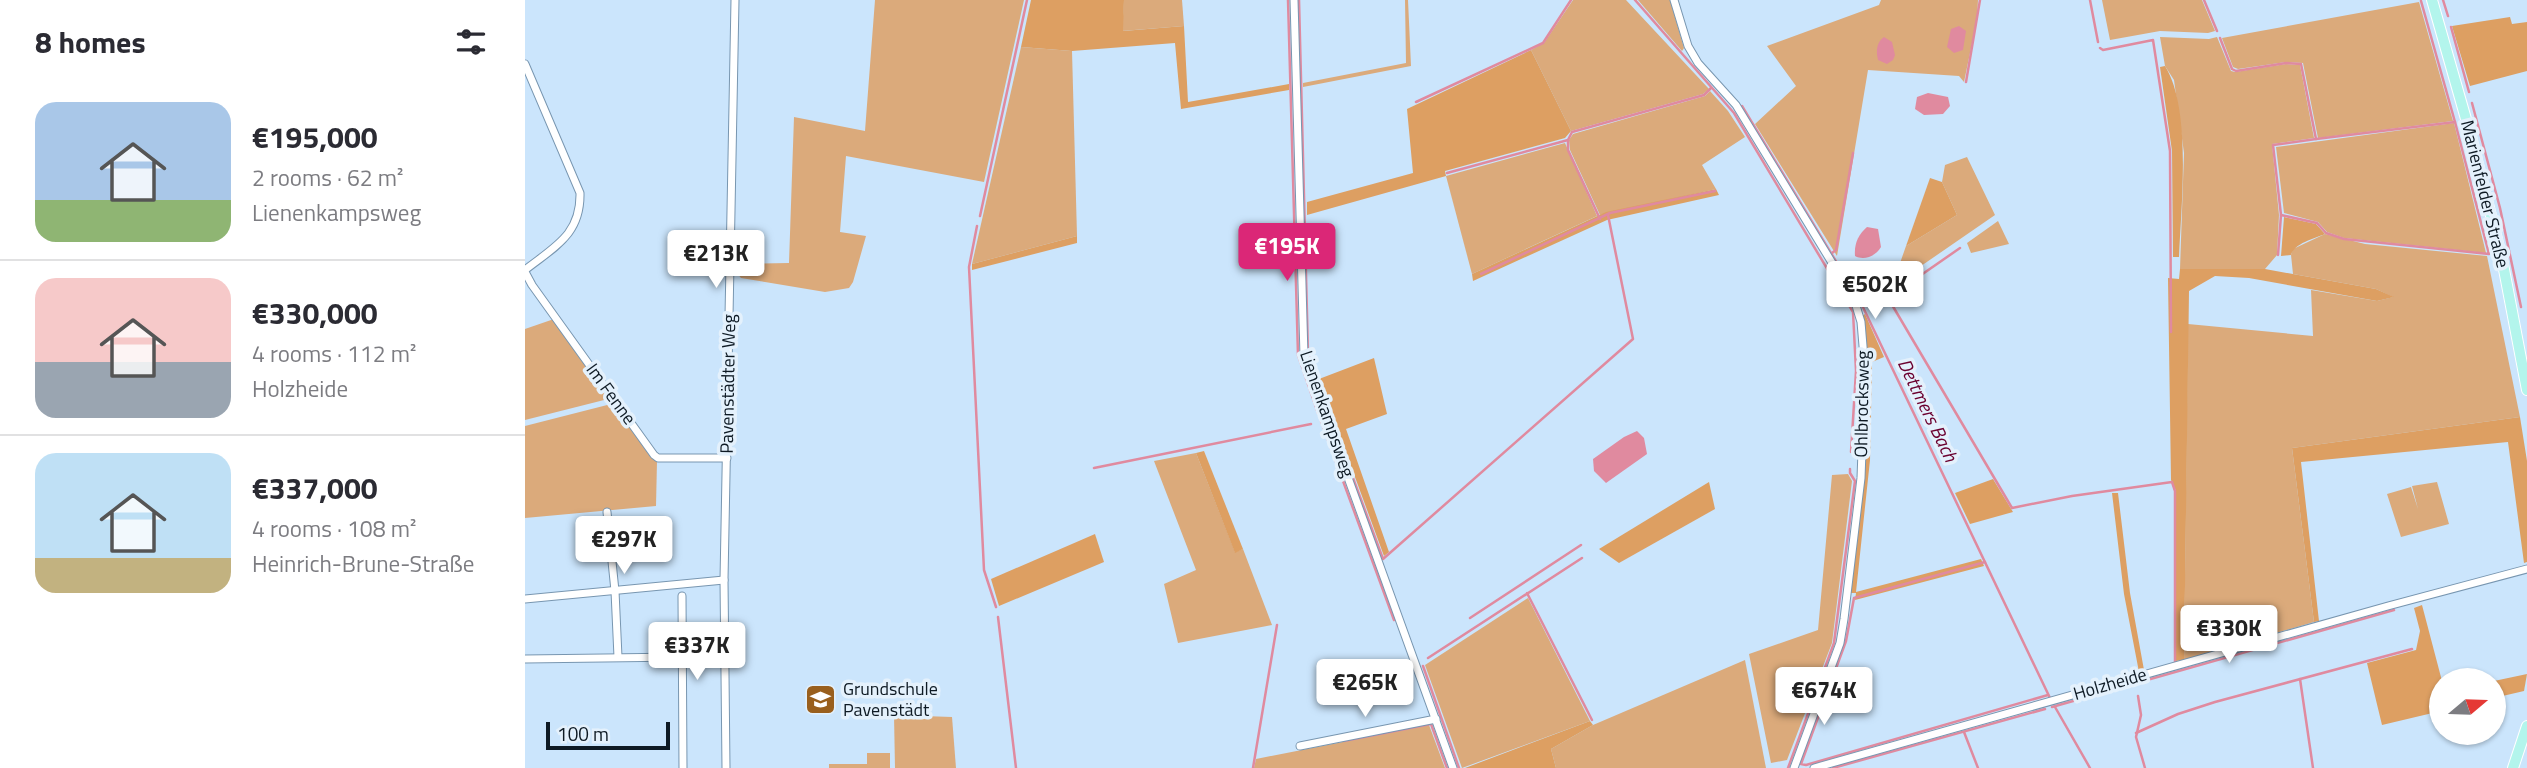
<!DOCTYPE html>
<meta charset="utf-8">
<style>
:root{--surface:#fff;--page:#f2f2f3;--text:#2b2b33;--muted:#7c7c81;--line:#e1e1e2;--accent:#db2777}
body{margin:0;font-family:"Titillium Web",sans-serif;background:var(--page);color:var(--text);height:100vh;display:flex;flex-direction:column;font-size:26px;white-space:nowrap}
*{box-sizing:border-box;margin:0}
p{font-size:23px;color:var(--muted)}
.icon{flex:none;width:38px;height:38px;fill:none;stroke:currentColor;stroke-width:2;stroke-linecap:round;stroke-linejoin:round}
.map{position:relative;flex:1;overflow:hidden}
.side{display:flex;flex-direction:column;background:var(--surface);width:525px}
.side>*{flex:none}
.needle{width:46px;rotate:71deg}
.buttons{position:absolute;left:1904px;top:668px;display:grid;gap:14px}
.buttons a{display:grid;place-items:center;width:77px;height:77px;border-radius:50%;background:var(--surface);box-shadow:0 2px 5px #0004;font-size:35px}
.scale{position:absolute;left:21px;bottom:18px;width:124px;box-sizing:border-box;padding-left:7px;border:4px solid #0e1a24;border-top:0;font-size:19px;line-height:24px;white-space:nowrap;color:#0e1a24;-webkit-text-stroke:5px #e4f1fc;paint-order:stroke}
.price{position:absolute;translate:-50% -60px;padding:0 16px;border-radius:7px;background:#fff;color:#222;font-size:23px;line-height:46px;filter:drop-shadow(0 2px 4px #0008)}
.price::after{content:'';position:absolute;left:50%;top:42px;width:21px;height:16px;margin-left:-10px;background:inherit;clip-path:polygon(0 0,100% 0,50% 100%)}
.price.on{background:var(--accent);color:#fff}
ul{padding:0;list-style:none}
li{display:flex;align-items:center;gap:21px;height:175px;padding:0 35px}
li+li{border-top:2px solid var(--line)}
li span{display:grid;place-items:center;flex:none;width:196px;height:140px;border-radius:21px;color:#555}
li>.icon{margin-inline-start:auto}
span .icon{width:84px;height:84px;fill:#fffc;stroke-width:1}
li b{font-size:30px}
h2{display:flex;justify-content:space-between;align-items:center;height:84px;padding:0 35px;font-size:30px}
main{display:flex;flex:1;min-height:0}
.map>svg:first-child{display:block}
</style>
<main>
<section class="side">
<h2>8 homes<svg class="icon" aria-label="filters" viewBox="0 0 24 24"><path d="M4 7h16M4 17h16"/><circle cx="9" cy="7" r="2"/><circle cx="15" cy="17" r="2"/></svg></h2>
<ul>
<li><span style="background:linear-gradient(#a9c7e8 70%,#8fb573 0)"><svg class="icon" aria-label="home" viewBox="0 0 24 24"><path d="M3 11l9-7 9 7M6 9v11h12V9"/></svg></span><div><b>€195,000</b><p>2 rooms · 62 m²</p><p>Lienenkampsweg</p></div></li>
<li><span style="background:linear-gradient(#f6c9c9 60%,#9aa5b1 0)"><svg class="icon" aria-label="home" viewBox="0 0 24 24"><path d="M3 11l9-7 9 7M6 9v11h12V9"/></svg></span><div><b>€330,000</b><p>4 rooms · 112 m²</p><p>Holzheide</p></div></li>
<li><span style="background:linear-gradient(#bfe0f5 75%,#c2b280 0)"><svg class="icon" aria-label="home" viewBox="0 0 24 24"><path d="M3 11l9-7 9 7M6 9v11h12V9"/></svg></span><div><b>€337,000</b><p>4 rooms · 108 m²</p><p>Heinrich-Brune-Straße</p></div></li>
</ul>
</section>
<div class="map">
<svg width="2002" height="768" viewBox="0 0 2002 768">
<rect width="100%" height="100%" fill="#cbe5fc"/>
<g fill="#dbaa7b">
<polygon points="350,0 499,0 459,182 321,156 315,232 341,236 328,282 324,288 300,292 216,278 211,272 212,264 264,263 269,117 340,131"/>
<polygon points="599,0 657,0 659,26 597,31"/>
<polygon points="880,0 883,0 886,66 778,87 778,83 881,63"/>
<polygon points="1048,0 1101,0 1184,89 1178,94 1046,131 1006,50 1019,43"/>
<polygon points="1113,0 1145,0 1159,48 1157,51"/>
<polygon points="1356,0 1453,0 1452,19 1439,82 1434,76 1343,70 1312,256 1230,124 1271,86 1242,46 1354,5"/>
<polygon points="1577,0 1677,0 1690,31 1683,33 1635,31 1585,40"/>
<polygon points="1894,2 1928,121 1793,138 1778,63 1761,62 1713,69 1708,67 1697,38"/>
<polygon points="1635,37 1684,39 1692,37 1706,71 1710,72 1761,64 1775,65 1789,138 1747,144 1754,215 1752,255 1740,269 1655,269 1659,153 1649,80 1640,66"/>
<polygon points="496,47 547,51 552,236 447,264"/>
<polygon points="1185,91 1203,111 1220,137 1177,165 1191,189 1075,215 1045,150 1044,140 1048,134 1180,96"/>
<polygon points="1929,123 1961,253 1819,238 1802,232 1793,222 1759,213 1751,147"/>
<polygon points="1040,143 1072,216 947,274 921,176"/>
<polygon points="1442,157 1470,215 1367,286 1381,246 1432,215 1417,182 1420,165"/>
<polygon points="1473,221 1484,244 1446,253 1442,243"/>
<polygon points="1800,234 1840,244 1962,256 1995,417 1767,448 1789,622 1659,660 1663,324 1788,336 1786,290 1852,301 1868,297 1851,289 1768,274 1766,255 1768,249"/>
<polygon points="29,319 87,398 0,420 0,329"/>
<polygon points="90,403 132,461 131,506 0,518 0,426"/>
<polygon points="671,453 710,552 718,549 747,625 653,643 639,584 671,570 629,461"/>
<polygon points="1323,474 1327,481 1307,643 1262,760 1246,763 1224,654 1293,630 1307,475"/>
<polygon points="1912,482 1924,524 1876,537 1862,494 1886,487 1893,509 1887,486"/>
<polygon points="1003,598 1065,721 937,768 900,665"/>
<polygon points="1220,660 1241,768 1031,768 1026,749 1068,725"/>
<polygon points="369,715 427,717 431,768 370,768"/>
<polygon points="904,725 920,768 729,768 731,759"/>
<polygon points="342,753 365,753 365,768 304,768 304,764 342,764"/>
</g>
<g fill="#dd9f62">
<polygon points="506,0 599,0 598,31 659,26 663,102 764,84 764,90 656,109 650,43 547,51 496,47"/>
<polygon points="1985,17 1987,24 2002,22 2002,71 1945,86 1927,26"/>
<polygon points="1006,50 1046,131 1040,138 920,171 921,176 782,215 782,202 888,173 882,109"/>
<path d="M 1640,66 C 1667,109 1656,206 1654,257 L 1648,257 L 1647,151 L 1635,67 Z"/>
<polygon points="1405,178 1417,182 1432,215 1381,246"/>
<polygon points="1191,189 1194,195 1082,220 948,281 947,274 1081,212"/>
<path d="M 1759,217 L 1791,224 L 1800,234 C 1788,239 1770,243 1766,255 L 1756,256 Z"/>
<polygon points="552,236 552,243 447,270 447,264"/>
<polygon points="1655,269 1740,269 1851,289 1869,297 1852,301 1724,278 1690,276 1664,291 1659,660 1651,661 1651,491 1646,480 1643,278 1654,279"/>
<polygon points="1340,314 1359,357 1347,362 1345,460 1331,592 1456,559 1459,566 1330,600 1331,593 1325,593 1338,478 1337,316"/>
<polygon points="849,358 862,414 821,429 864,552 859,556 794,379"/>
<polygon points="1995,417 2002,461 2002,562 1999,563 1983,442 1776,462 1794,621 1789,622 1767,448"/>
<polygon points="679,451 718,549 710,553 671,453"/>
<polygon points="1468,479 1488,512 1445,524 1430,493"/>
<polygon points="1184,482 1190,509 1094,563 1074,549"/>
<polygon points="1587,493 1593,493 1605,593 1619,670 1614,672 1599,594"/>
<polygon points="570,534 579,562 474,606 466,579"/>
<polygon points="1897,605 1917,681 1916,711 1857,725 1842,663 1891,650 1895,631 1889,608"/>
<polygon points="2002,674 1999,691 1969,698 1969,681"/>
<polygon points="1065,721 1068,725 1026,749 1031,768 940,768"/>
</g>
<g fill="#e08a9f">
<polygon points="1434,26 1441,31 1438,50 1429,53 1422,47 1426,29"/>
<path d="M 1359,37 L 1367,42 L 1370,55 L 1368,60 L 1362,64 L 1353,60 C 1351,51 1351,43 1359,37 Z"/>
<polygon points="1403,93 1423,97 1425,106 1418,114 1399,115 1390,109 1392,97"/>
<path d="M 1342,227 L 1353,229 L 1356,247 C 1351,256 1339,261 1330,256 C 1329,244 1333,235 1342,227 Z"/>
<polygon points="1112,431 1119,438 1122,454 1081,483 1069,471 1068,459 1099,437"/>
</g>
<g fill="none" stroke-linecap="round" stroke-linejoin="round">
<g stroke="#e08a9f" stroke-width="2.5">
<polyline points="763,0 773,355 793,413"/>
<polyline points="774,0 783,353 801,406"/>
<polyline points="1110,0 1209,113 1328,312 1331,371 1326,452"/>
<polyline points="1565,0 1573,42"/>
<polyline points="1679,0 1692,31"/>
<polyline points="1918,0 1923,16"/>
<polyline points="1926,27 1944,92"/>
<polyline points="1695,38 1707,69 1711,71 1761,63 1776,64 1791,139 1748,145 1756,215 1753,255"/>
<polyline points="1575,48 1578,50 1628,40 1645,151 1646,332"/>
<polyline points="1441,82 1455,0"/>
<polyline points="891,102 1018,43 1046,0"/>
<polyline points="1947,103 1975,208 1996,307"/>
<polyline points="1217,106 1335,301 1525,698"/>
<polyline points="1791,139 1930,122"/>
<polyline points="922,173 1043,140"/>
<polyline points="1756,215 1792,223 1801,233 1819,239 1964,254 1930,122 1896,1"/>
<polyline points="455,216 502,0"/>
<polyline points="1075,219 1043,150 1043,140 1047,132 1179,95 1186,88"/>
<polyline points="452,226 444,267 459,570 471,607"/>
<polyline points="1435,248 1363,298 1487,508 1547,496 1647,482 1650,491 1650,662"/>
<polyline points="1307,253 1311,250 1328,153"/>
<polyline points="956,274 1085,213 1190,191"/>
<polyline points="805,416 858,559 1108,339 1083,215"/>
<polyline points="796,421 869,620"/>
<polyline points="569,468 786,424"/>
<polyline points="1460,562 1329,598 1321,641 1276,764 1281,765 1523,695"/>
<polyline points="1002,593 1067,720"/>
<polyline points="473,617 491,768"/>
<polyline points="945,618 1056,545"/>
<polyline points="903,658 1057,558"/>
<polyline points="898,666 934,768"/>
<polyline points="1775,679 1788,768"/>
<polyline points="1613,696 1616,715 1611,737 1620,768"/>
<polyline points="1527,707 1869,610"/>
<polyline points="1530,707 1565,768"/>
<polyline points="1439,732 1453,768"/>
<polyline points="1611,733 1653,714 1690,702 1887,649"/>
<polyline points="819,741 906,724 922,768"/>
<polyline points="728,768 752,625"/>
<polyline points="1263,768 1309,643 1330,481 1325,473 1325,469"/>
<polyline points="1308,768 1520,709"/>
</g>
<defs>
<g id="minor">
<polyline points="769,0 779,356 928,768"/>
<polyline points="1149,0 1163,46 1173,63 1211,105 1329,299 1336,322 1340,370 1336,478 1319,619 1315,643 1269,768"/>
<path d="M 0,64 L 55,193 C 56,235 29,247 0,270"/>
<polyline points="0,272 7,285 129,455 133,458 202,458"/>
<polyline points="82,512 90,591 93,657"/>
<polyline points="157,596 158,768"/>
<polyline points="0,599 199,580"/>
<polyline points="0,659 158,657"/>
<polyline points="775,746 911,719"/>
<polyline points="201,768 199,580 210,0"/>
<polyline points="1289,768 1863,606 2002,569"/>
</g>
<g id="primary">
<polyline points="1907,0 1945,133 1977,259 2002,390"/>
<polyline points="1988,768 2002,726"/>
</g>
</defs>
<use href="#minor" stroke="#7896b0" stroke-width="9"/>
<use href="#primary" stroke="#fff" stroke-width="12"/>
<use href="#minor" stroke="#fff" stroke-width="7"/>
<use href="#primary" stroke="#b3f5ec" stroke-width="10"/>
</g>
<defs>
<symbol id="school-square" viewBox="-11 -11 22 22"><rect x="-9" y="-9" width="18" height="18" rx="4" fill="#995f1d" stroke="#e4f1fc"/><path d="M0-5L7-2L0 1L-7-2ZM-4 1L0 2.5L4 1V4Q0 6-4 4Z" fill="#fff"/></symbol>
</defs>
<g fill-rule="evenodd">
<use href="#school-square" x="278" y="682" width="35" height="35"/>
</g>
<g text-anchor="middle" stroke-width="7" stroke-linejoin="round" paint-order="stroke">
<g font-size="18" fill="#0e1a24" stroke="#e4f1fc">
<text transform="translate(1960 194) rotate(76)" y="6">Marienfelder Straße</text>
<text transform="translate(203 384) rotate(-89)" y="6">Pavenstädter Weg</text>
<text transform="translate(86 394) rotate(54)" y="6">Im Fenne</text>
<text transform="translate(1337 404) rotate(-89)" y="6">Ohlbrocksweg</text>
<text transform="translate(802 414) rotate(71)" y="6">Lienenkampsweg</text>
<text transform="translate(1585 684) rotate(-16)" y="6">Holzheide</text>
</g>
<g font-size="18" fill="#0e1a24" stroke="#e4f1fc" text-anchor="start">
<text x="318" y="695">Grundschule<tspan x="318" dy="21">Pavenstädt</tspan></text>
</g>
<g font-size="19" font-style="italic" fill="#6b002f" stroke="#e4f1fc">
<text transform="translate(1403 410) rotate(64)" y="7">Dettmers Bach</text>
</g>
</g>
</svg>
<div class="buttons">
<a><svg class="needle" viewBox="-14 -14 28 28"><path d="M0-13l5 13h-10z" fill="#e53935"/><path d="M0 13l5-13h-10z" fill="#7c7c81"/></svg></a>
</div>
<div class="scale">100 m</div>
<b class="price on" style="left:762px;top:283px">€195K</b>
<b class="price" style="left:191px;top:290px">€213K</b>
<b class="price" style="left:1350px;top:321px">€502K</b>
<b class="price" style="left:99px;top:576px">€297K</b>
<b class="price" style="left:1704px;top:665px">€330K</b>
<b class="price" style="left:172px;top:682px">€337K</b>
<b class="price" style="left:840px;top:719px">€265K</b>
<b class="price" style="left:1299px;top:727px">€674K</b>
</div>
</main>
